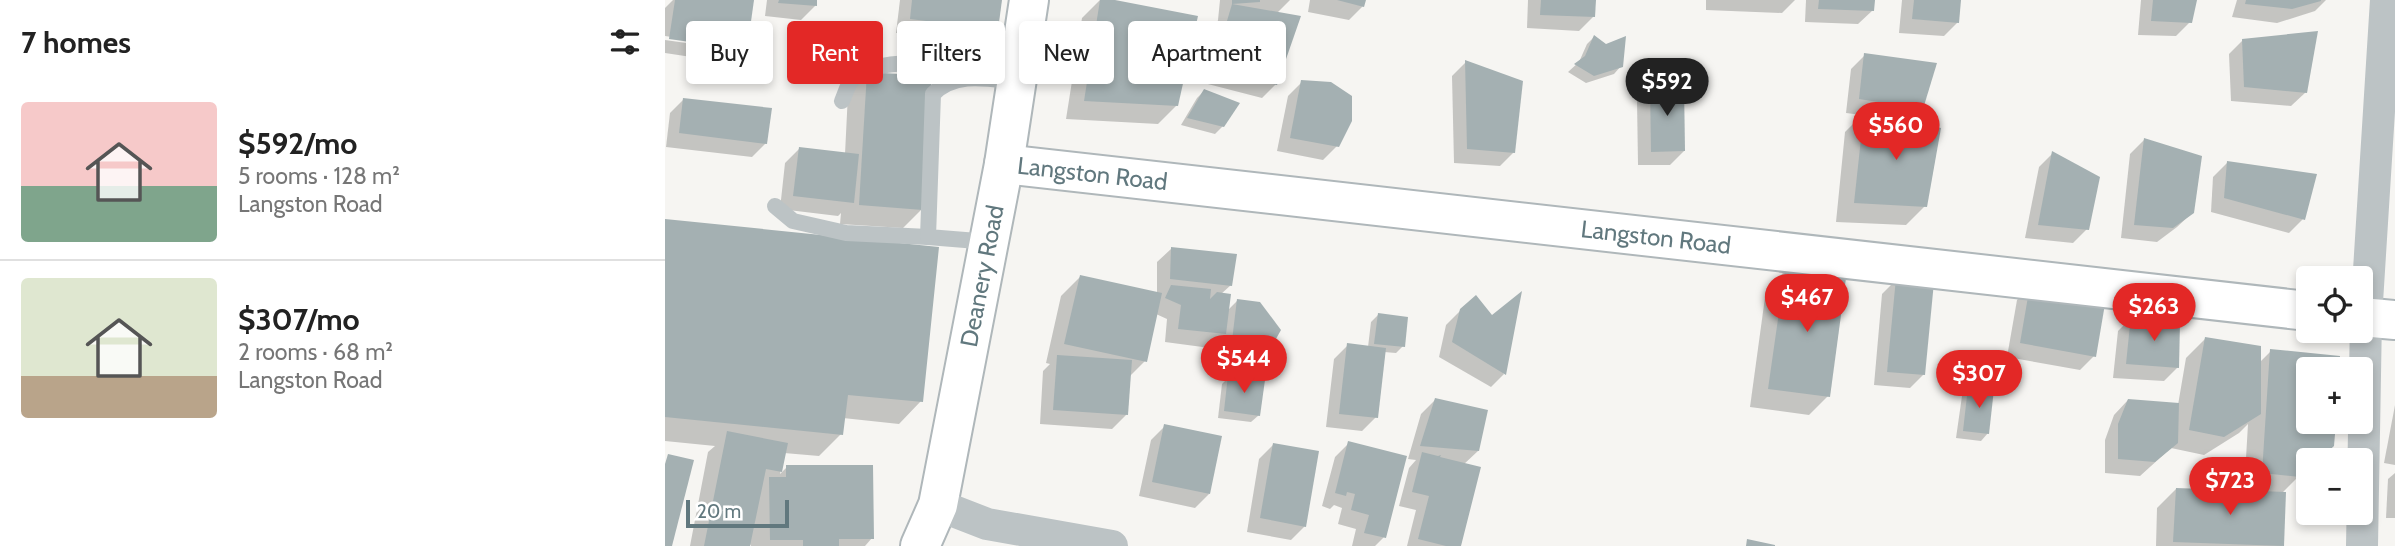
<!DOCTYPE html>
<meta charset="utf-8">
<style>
:root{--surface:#fff;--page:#f6f6f6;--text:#222;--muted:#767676;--line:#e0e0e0;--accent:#e32826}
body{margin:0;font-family:Cabin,sans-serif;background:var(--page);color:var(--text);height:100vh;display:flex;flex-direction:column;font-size:26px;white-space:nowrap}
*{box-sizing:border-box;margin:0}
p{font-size:23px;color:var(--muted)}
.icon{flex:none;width:38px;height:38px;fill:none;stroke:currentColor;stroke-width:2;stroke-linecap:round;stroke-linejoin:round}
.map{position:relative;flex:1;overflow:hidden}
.details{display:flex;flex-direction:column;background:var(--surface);width:665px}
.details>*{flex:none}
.top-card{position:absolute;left:21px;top:21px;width:665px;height:63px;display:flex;gap:14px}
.buttons{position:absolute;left:1631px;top:266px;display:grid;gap:14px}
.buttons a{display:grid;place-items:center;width:77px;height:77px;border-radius:7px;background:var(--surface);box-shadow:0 4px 10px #0003;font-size:35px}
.scale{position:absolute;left:21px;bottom:18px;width:103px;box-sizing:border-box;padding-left:7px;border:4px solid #61787e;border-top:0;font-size:19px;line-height:24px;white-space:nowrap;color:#61787e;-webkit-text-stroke:5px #fff;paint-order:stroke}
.price{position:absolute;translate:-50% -60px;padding:0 16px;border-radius:24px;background:var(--accent);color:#fff;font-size:23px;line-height:46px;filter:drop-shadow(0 2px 4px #0008)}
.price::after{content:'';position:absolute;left:50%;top:42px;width:21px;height:16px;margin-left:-10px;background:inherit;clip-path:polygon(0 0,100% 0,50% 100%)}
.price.selected{background:#222;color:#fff}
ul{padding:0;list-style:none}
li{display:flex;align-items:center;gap:21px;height:175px;padding:0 21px}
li+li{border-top:2px solid var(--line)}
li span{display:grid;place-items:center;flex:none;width:196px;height:140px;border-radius:7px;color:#555}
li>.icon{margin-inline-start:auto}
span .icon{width:84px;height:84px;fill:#fffc;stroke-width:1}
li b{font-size:30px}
h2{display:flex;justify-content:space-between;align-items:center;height:84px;padding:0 21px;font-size:30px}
.tag{padding:0 24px;border-radius:7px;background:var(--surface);box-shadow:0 4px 10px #0003;font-size:24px;line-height:63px}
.tag.selected{background:var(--accent);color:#fff}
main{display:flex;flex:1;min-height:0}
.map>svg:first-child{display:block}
</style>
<main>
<section class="details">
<h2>7 homes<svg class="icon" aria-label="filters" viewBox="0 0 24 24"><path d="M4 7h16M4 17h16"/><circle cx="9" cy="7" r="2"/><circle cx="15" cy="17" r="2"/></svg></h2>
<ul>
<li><span style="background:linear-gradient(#f6c9c9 60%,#7fa58c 0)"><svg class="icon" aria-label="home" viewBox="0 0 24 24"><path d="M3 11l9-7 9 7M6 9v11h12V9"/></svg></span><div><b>$592/mo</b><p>5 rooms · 128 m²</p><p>Langston Road</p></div></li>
<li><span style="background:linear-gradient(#dfe7d0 70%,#b9a48a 0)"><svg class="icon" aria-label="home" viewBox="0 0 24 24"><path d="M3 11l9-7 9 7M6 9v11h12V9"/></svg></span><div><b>$307/mo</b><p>2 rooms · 68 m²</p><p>Langston Road</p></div></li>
</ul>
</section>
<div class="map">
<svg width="1730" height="546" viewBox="0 0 1730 546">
<rect width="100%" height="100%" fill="#f6f5f2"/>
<g fill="#0003">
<polygon points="8,0 88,0 80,49 66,63 0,53 0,40 71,50 71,47 0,36 0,8"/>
<polygon points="102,0 151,0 150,6 136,20 100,16"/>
<polygon points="235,0 335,0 332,29 318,43 231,33"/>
<polygon points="435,0 441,0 512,105 493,124 401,119 417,18"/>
<polygon points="555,0 625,0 612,13 611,84 597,98 535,82 553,20"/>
<polygon points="645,0 699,0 698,6 684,20 643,12"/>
<polygon points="863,0 929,0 928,17 914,31 862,28"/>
<polygon points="1041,0 1130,0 1117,13 1041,10"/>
<polygon points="1141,0 1208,0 1208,10 1193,24 1140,22"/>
<polygon points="1237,0 1294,0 1293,22 1279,36 1234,33"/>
<polygon points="1476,0 1530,0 1525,22 1511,36 1473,35"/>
<polygon points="1572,0 1661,0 1650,11 1612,23 1567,17"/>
<polygon points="929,37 956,66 949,74 921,83 903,72 914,62 922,44"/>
<polygon points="1578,40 1641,92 1626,106 1566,101 1564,54"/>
<polygon points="1200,55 1256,108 1242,122 1260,206 1241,225 1171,222 1180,132 1197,115 1181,113 1186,69"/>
<polygon points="801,62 849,152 835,166 789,163 787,76"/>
<polygon points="202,74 257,209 238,228 175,224 176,213 173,216 115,209 120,163 134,149 180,154 183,93"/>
<polygon points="637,82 672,146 658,160 612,151 623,96"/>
<polygon points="986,86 1019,151 1005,165 973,165 972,100"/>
<polygon points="539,91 558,126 550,134 516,125 532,98"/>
<polygon points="19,99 101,143 87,157 1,147 5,113"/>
<polygon points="1479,140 1527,213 1512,227 1492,242 1456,238 1465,154"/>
<polygon points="1387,154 1422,229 1408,243 1360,238 1374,167"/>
<polygon points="1562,163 1638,219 1624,233 1546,212 1548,177"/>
<polygon points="0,221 256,401 234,424 178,418 176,434 154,456 119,453 115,474 122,467 207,538 200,546 86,546 84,542 84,546 25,546 43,452 50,446 0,441"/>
<polygon points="506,249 566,285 556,294 562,311 572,301 602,352 588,367 552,362 555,338 545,348 500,342 502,319 491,314 480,361 464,377 461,415 447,429 375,424 378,371 385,364 381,363 396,296 415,277 492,294 492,262"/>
<polygon points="1120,271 1163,396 1144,415 1085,407 1101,290"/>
<polygon points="1231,280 1259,374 1245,388 1209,385 1217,294"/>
<polygon points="1366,286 1429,356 1415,370 1342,357 1352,300"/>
<polygon points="796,310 839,374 826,387 774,357 781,325"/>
<polygon points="713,315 738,346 731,353 719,352 711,417 697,431 661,427 669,359 683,345 703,347 706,322"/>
<polygon points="1467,317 1513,367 1499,381 1448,378 1453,331"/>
<polygon points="1540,339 1594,363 1606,351 1673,357 1672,369 1643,369 1643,422 1669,422 1667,445 1653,460 1643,460 1643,467 1616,494 1617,546 1491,546 1492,508 1511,489 1579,492 1583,424 1574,433 1539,455 1506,448 1475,476 1440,473 1440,440 1449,415 1463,400 1513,405 1521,358"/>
<polygon points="564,377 594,415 586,422 553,418 557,384"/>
<polygon points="1304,388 1323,433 1316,441 1291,438 1297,396"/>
<polygon points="770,400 813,451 798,465 795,546 742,546 751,510 734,506 744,468 751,460 743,459 756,414"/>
<polygon points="1730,405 1730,465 1719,463"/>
<polygon points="500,426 544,494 530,508 474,496 486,440"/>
<polygon points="684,443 719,537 710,546 687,546 691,529 673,524 677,508 669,505 665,509 657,506 670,457"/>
<polygon points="608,445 640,526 626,540 582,532 594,459"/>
<polygon points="1730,473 1730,518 1721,518 1723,479"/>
</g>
<g fill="#a4b0b2">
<polygon points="10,0 89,0 82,50 4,39"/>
<polygon points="114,0 152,0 152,6 113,3"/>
<polygon points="247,0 337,0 333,30 245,19"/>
<polygon points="435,0 450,0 533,16 513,106 419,101"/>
<polygon points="567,0 595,0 595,2 567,4"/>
<polygon points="672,0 701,0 699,7"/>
<polygon points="876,0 931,0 930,17 875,15"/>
<polygon points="1154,0 1210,0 1209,11 1153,9"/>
<polygon points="1249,0 1296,0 1294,23 1247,19"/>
<polygon points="1488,0 1532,0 1527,23 1486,21"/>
<polygon points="1581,0 1656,0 1656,1 1627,9 1580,4"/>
<polygon points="567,4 636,16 612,85 548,68"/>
<polygon points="1653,31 1642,93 1579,87 1577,39"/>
<polygon points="929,35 941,44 961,36 958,67 929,76 909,64 920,56"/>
<polygon points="1199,53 1272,63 1258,109 1194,99"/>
<polygon points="800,60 858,81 850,153 802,149"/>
<polygon points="202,72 267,76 258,210 194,205"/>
<polygon points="636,80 666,82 687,96 687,121 674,147 625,138"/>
<polygon points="985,84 1019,84 1020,151 986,152"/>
<polygon points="539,89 575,103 559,127 522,118"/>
<polygon points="18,98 107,108 102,144 14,133"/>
<polygon points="1199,111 1276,128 1262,207 1189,203"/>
<polygon points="1479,138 1537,156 1529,213 1508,228 1469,225"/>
<polygon points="134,147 194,154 189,203 128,196"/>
<polygon points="1387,151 1435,177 1424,230 1373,225"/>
<polygon points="1562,161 1652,174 1640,220 1559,198"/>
<polygon points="0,219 274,247 258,402 183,395 178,435 0,417"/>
<polygon points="506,247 572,254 567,286 505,279"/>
<polygon points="1120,270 1181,278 1165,397 1103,389"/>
<polygon points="415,275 497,293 482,362 399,344"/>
<polygon points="1231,278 1269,282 1260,375 1222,372"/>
<polygon points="506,285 546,289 545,299 552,292 566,294 561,334 513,329 516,305 500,298"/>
<polygon points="1365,285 1441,298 1431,357 1355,343"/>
<polygon points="857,291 841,375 787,342 795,309 811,295 827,315"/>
<polygon points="572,299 595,302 616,330 603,353 566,349"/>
<polygon points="713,313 743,317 740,347 709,344"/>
<polygon points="1466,315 1515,322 1514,368 1461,364"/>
<polygon points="1540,337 1596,346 1596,414 1559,437 1524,430"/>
<polygon points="682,343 721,348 713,418 674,414"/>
<polygon points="1605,349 1675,356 1674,369 1643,369 1643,422 1671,422 1669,446 1654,460 1643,460 1643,470 1635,477 1597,473"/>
<polygon points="392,355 467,360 463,415 388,410"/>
<polygon points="563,375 600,380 595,416 559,411"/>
<polygon points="1303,387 1329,389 1324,434 1298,431"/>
<polygon points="770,398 823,410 814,451 755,446"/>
<polygon points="1463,399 1514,403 1513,443 1490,462 1453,459 1453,424"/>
<polygon points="499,424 557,436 545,494 487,482"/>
<polygon points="62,431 123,443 117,472 101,469 85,546 39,546"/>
<polygon points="683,441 742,456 721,538 699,533 704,515 686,510 690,494 682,492 681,496 670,493"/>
<polygon points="608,443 654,451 641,527 595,518"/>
<polygon points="757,452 773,456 776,455 775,457 816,467 796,546 781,546 753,539 764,496 747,492"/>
<polygon points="3,454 29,460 7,546 0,546 0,464"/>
<polygon points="121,465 208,465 209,539 174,539 174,546 138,546 138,540 105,540 104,477 121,477"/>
<polygon points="1511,488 1621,492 1619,546 1508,542"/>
<polygon points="1082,539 1110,545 1110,546 1081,546"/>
</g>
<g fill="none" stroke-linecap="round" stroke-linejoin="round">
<defs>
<g id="secondary">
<path id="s1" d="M 339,164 L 1643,311"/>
<polyline points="1696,317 1730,320"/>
<path id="s2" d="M 255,546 L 273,505 L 339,164 L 364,0"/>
</g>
</defs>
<use href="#secondary" stroke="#afb7ba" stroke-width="42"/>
<g stroke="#bcc3c5" stroke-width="16">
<path d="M 177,101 C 180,95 182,86 186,81 C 207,57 267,63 296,67 L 303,77"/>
<polyline points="110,206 128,221 181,233 263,237"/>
<path d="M 325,242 L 263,237 L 268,94 C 291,71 323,79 352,82"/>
</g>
<g stroke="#bcc3c5" stroke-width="32">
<polyline points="273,505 322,524 447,546"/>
<polyline points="1697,546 1701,318 1721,0"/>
</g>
<use href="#secondary" stroke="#fff" stroke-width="38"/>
</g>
<g text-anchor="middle" stroke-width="7" stroke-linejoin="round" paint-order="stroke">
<g font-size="24" fill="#61787e" stroke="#fff">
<text dy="8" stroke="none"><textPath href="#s1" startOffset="89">Langston Road</textPath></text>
<text dy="8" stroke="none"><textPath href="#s1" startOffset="656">Langston Road</textPath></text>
<text dy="8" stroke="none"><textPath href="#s2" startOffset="278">Deanery Road</textPath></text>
</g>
</g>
</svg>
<div class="buttons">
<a><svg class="icon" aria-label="locate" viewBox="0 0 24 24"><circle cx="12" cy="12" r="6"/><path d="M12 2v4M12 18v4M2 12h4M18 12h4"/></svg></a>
<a>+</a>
<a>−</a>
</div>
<div class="scale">20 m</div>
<b class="price selected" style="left:1002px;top:118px">$592</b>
<b class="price" style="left:1231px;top:162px">$560</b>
<b class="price" style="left:1142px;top:334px">$467</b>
<b class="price" style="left:1489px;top:343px">$263</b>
<b class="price" style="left:579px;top:395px">$544</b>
<b class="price" style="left:1314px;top:410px">$307</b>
<b class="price" style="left:1565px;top:517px">$723</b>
<div class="top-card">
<a class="tag">Buy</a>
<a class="tag selected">Rent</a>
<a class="tag">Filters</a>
<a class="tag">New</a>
<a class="tag">Apartment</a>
</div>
</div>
</main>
